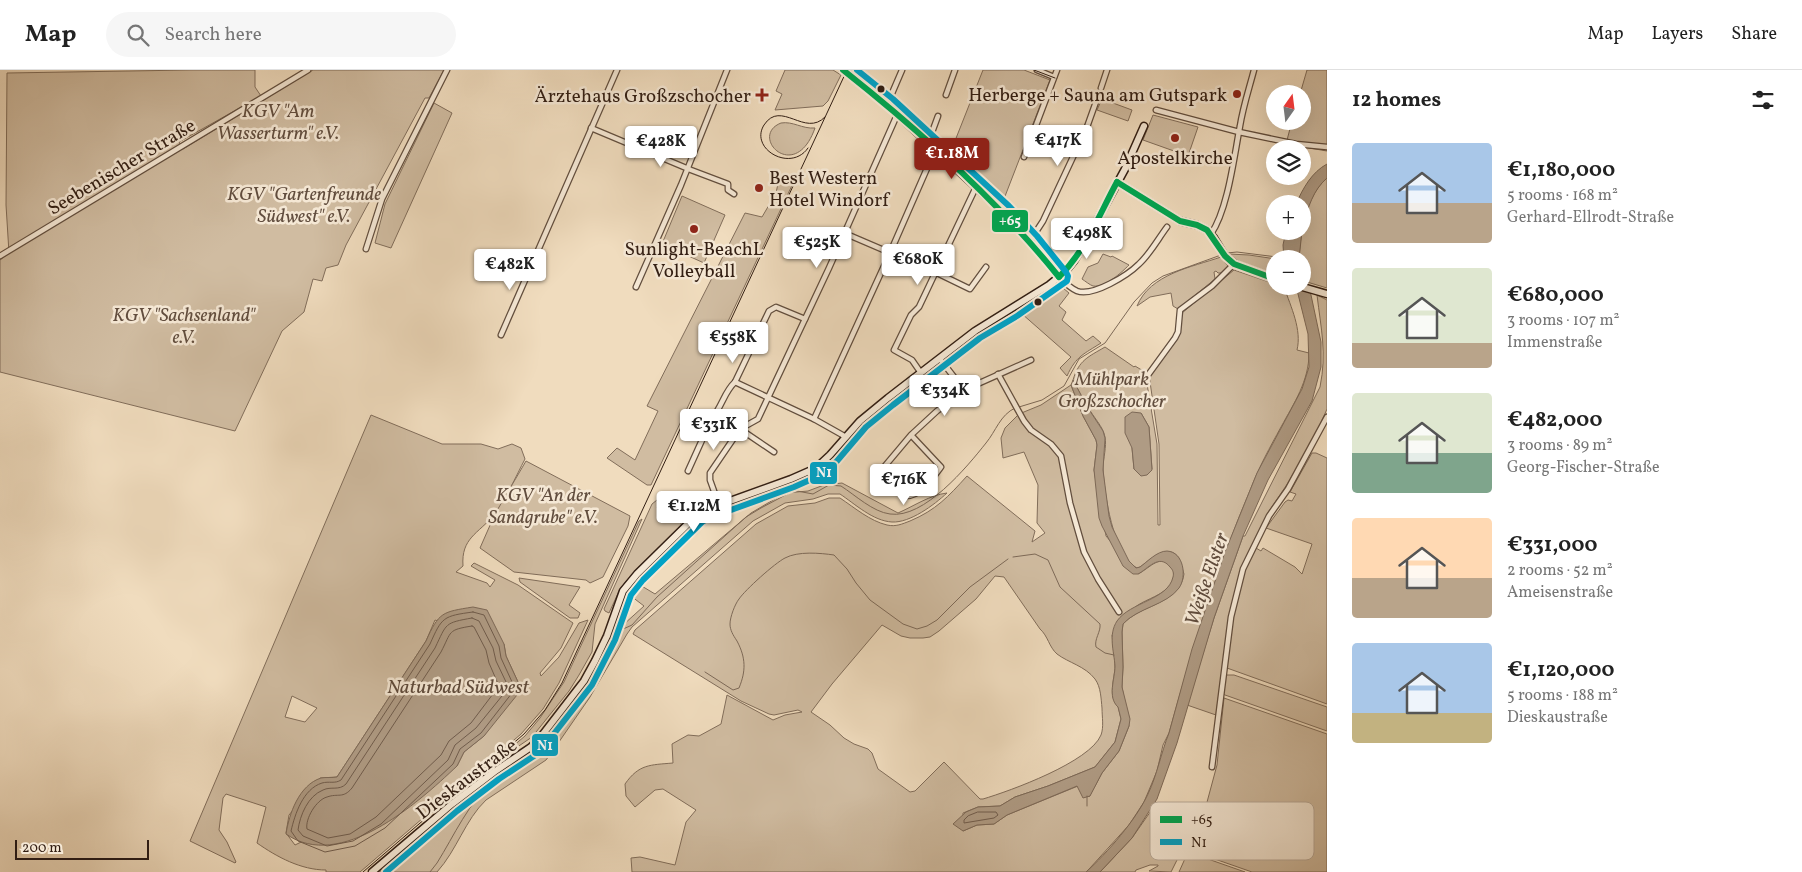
<!DOCTYPE html>
<meta charset="utf-8">
<style>
:root{--surface:#fff;--page:#f6f6f6;--text:#222;--muted:#767676;--line:#e0e0e0;--accent:#8f2418}
body{margin:0;font-family:Vollkorn,serif;background:var(--page);color:var(--text);height:100vh;display:flex;flex-direction:column;font-size:19px;white-space:nowrap}
*{box-sizing:border-box;margin:0}
p{font-size:16px;color:var(--muted)}
.icon{flex:none;width:28px;height:28px;fill:none;stroke:currentColor;stroke-width:2;stroke-linecap:round;stroke-linejoin:round}
.map{position:relative;flex:1;overflow:hidden}
.sheet{display:flex;flex-direction:column;background:var(--surface);width:475px}
.sheet>*{flex:none}
.needle{width:32px;rotate:14deg}
.controls{position:absolute;left:1266px;top:15px;display:grid;gap:10px}
.controls a{display:grid;place-items:center;width:45px;height:45px;border-radius:50%;background:var(--surface);box-shadow:0 5px 20px #0002;font-size:25px}
.scale{position:absolute;left:15px;bottom:12px;width:134px;box-sizing:border-box;padding-left:5px;border:2px solid #321e13;border-top:0;font-size:14px;line-height:18px;white-space:nowrap;color:#321e13;-webkit-text-stroke:4px #f5e8d5;paint-order:stroke}
.price{position:absolute;translate:-50% -42px;padding:0 11px;border-radius:5px;background:#fff;color:#222;font-size:16px;line-height:32px;filter:drop-shadow(0 1px 2px #0008)}
.price::after{content:'';position:absolute;left:50%;top:30px;width:15px;height:11px;margin-left:-8px;background:inherit;clip-path:polygon(0 0,100% 0,50% 100%)}
.price.on{background:var(--accent);color:#fff}
ul{padding:0;list-style:none}
li{display:flex;align-items:center;gap:15px;height:125px;padding:0 25px}
li span{display:grid;place-items:center;flex:none;width:140px;height:100px;border-radius:5px;color:#555}
li>.icon{margin-inline-start:auto}
span .icon{width:60px;height:60px;fill:#fffc;stroke-width:1}
li b{font-size:21px}
h2{display:flex;justify-content:space-between;align-items:center;height:60px;padding:0 25px;font-size:21px}
header{display:flex;align-items:center;gap:30px;box-sizing:border-box;height:70px;padding:0 25px;background:var(--surface);border-bottom:1px solid var(--line)}
header strong{font-size:24px}
nav{display:flex;gap:28px;margin-inline-start:auto;font-size:18px}
.search{width:350px;height:45px;background:var(--page);display:flex;align-items:center;gap:12px;box-sizing:border-box;padding:0 18px;border-radius:28px;color:var(--muted);font-size:19px}
main{display:flex;flex:1;min-height:0}
.map>svg:first-child{display:block}
</style>
<header>
<strong>Map</strong>
<div class="search"><svg class="icon" aria-label="search" viewBox="0 0 24 24"><circle cx="10" cy="10" r="6"/><path d="M15 15l6 6"/></svg>Search here</div>
<nav><a>Map</a><a>Layers</a><a>Share</a></nav>
</header>
<main>
<div class="map">
<svg width="1327" height="802" viewBox="0 0 1327 802">
<rect width="100%" height="100%" fill="#f0dcbe"/>
<filter id="stains"><feTurbulence type="fractalNoise" baseFrequency=".004" numOctaves="4"/><feColorMatrix values="0 0 0 0 .2 0 0 0 0 .09 0 0 0 0 .02 0 0 0 .5 -.17"/></filter>
<radialGradient id="worn" r=".72"><stop offset=".6" stop-color="#630" stop-opacity="0"/><stop offset="1" stop-color="#630" stop-opacity=".3"/></radialGradient>
<g fill="#d0bca1" stroke="#816d5a" fill-rule="evenodd">
<polygon points="189,0 255,0 255,17 261,26 179,72 183,79 313,0 444,0 429,28 425,28 346,175 338,195 326,198 322,211 313,209 304,242 282,261 235,361 0,302 0,190 9,183 6,135 7,3"/>
<polygon points="785,0 833,0 841,5 828,31 823,36 775,40 782,24 776,21"/>
<polygon points="983,0 1024,0 1050,10 1002,134 949,86"/>
<polygon points="1307,0 1327,0 1327,81 1286,74 1292,51 1302,51 1302,24 1300,24"/>
<polygon points="1102,29 1132,40 1128,51 1097,40"/>
<polygon points="434,33 452,43 391,178 375,173 385,134"/>
<polygon points="1153,45 1198,57 1188,86 1143,70"/>
<path d="M 781,53 C 793,51 802,59 815,58 C 795,115 748,66 781,53 Z"/>
<path d="M 1327,108 L 1327,218 L 1307,212 L 1303,198 L 1302,189 L 1299,187 C 1301,161 1305,127 1327,108 Z"/>
<polygon points="779,109 795,109 651,415 647,415 607,388 617,378 635,390 658,341 647,336 745,143 762,147 776,123"/>
<polygon points="682,126 725,145 704,193 662,174"/>
<path d="M 1103,184 L 1111,187 L 1112,186 L 1129,195 C 1122,202 1105,218 1093,216 C 1090,215 1085,211 1082,209 L 1088,197 L 1098,193 Z"/>
<polygon points="1229,184 1249,185 1276,189 1275,189 1275,205 1241,193"/>
<path d="M 1221,187 L 1228,196 L 1221,203 L 1218,203 L 1216,201 L 1214,202 L 1215,209 L 1178,239 L 1173,236 L 1171,223 L 1150,227 L 1137,236 C 1150,204 1192,197 1221,187 Z"/>
<path d="M 1234,200 L 1275,214 L 1275,216 L 1284,217 C 1291,237 1302,260 1297,280 L 1309,283 C 1309,311 1294,333 1281,357 C 1270,377 1259,397 1251,418 C 1217,498 1192,580 1169,663 L 1163,675 L 1157,701 L 1144,732 L 1129,755 L 1090,798 L 1086,802 L 632,802 L 631,788 L 640,787 L 675,795 L 686,752 L 696,740 L 663,719 L 655,720 L 635,737 L 626,726 L 625,714 C 639,694 650,695 673,693 L 672,674 L 688,665 L 699,666 L 721,654 L 727,625 L 773,650 L 785,645 L 802,642 L 798,640 L 774,645 L 769,644 L 741,631 L 633,564 L 635,560 L 756,454 L 788,436 L 815,433 L 829,428 L 840,428 C 855,438 870,451 887,455 C 896,457 902,454 910,451 C 936,440 948,427 967,406 L 1035,461 L 1032,472 L 1045,463 L 1037,453 L 1038,415 L 1024,382 L 1003,388 L 1001,368 L 1005,358 L 1019,344 L 1041,335 L 1071,315 L 1083,346 L 1096,370 L 1097,375 L 1094,400 L 1106,466 L 1138,504 C 1149,499 1163,480 1173,500 C 1175,505 1173,511 1170,515 C 1163,525 1147,529 1138,535 C 1131,539 1118,558 1112,565 C 1113,576 1115,587 1115,598 C 1114,610 1108,627 1118,636 L 1121,649 L 1115,672 L 1095,697 L 1048,716 L 1015,727 L 1000,736 L 978,737 L 963,743 L 963,761 L 977,755 L 994,754 L 1007,745 L 1078,716 L 1089,727 L 1102,703 L 1119,681 L 1129,656 L 1122,617 L 1123,597 L 1122,562 L 1123,554 C 1141,534 1180,534 1184,504 C 1182,499 1181,493 1179,488 C 1168,472 1150,490 1140,497 L 1137,498 C 1113,486 1104,422 1103,398 C 1103,388 1107,377 1105,367 C 1103,356 1093,347 1088,337 C 1082,328 1078,319 1073,310 C 1079,290 1088,287 1105,277 L 1134,297 L 1135,296 L 1145,302 L 1157,374 L 1158,455 L 1160,455 L 1159,374 L 1149,305 L 1179,266 L 1182,243 ZM 1141,343 L 1149,357 L 1152,399 L 1134,399 L 1132,378 ZM 995,506 L 1004,507 L 1040,559 C 1048,566 1049,577 1057,584 C 1069,593 1085,596 1095,609 C 1101,617 1101,629 1102,638 C 1102,647 1104,657 1101,665 C 1090,692 1010,721 983,729 L 980,729 L 944,692 L 915,721 L 910,722 L 878,699 L 872,683 L 868,679 L 854,674 L 844,668 L 830,655 L 811,642 L 832,614 L 882,555 L 901,566 L 910,568 L 923,568 L 930,567 L 939,561 L 976,529 Z"/>
<path d="M 1056,216 L 1063,218 L 1069,223 L 1059,236 L 1066,242 L 1062,250 L 1086,271 L 1093,266 L 1101,273 C 1084,284 1076,286 1067,306 L 1060,298 L 1071,287 L 1021,243 Z"/>
<path d="M 1317,225 L 1327,230 L 1327,339 L 1315,366 L 1288,413 L 1269,441 L 1241,498 L 1229,547 L 1216,645 L 1187,635 L 1214,548 L 1243,466 L 1245,466 L 1320,317 C 1327,283 1321,259 1317,225 Z"/>
<path d="M 371,345 L 442,374 L 481,374 L 498,379 L 512,374 L 521,378 L 525,389 C 516,406 505,431 494,445 C 478,464 461,468 463,496 L 456,502 L 487,513 L 490,517 L 495,510 L 471,496 L 474,493 L 518,515 L 573,553 L 561,578 L 540,603 L 541,606 L 559,587 L 579,553 L 588,550 L 559,613 L 543,639 L 521,664 L 360,802 L 326,802 L 326,800 C 301,800 277,787 257,773 L 266,737 L 226,724 L 223,728 L 219,760 L 227,772 L 236,792 L 235,793 L 190,771 ZM 435,550 L 504,574 L 506,586 L 518,612 L 484,666 L 464,682 L 457,696 L 295,775 L 286,763 L 289,745 L 320,708 L 337,707 L 426,571 ZM 292,626 L 317,638 L 305,652 L 285,647 Z"/>
<path d="M 1312,383 L 1316,383 L 1327,388 L 1327,634 L 1227,598 C 1231,562 1235,508 1256,478 L 1261,481 L 1263,478 L 1295,497 L 1302,504 L 1312,474 L 1266,458 L 1285,432 L 1288,430 L 1292,431 L 1296,424 L 1290,422 Z"/>
<polygon points="526,391 630,446 628,456 603,507 590,513 586,510 514,502 480,478 491,453 496,445 495,444"/>
<path d="M 842,413 L 898,443 C 914,436 930,425 947,423 C 934,435 910,453 892,452 C 873,451 855,434 840,424 L 828,424 L 813,429 L 785,433 L 753,451 L 632,557 L 627,564 L 590,627 L 552,682 L 546,690 L 486,730 C 465,750 457,780 437,802 L 377,802 L 495,704 L 533,679 L 586,613 L 618,552 L 621,550 L 623,555 L 644,536 L 627,523 L 635,512 L 655,524 L 751,443 L 785,423 L 808,421 L 824,415 Z"/>
<polygon points="662,426 664,427 657,438 671,447 678,435 677,444 682,456 627,510 620,519 609,543 605,541 604,539 652,434"/>
<polygon points="642,449 595,554 592,582 579,605 569,621 532,667 488,697 525,666 540,648 564,612 639,451"/>
<polygon points="519,508 580,517 569,535 580,543 578,548 570,548 520,512"/>
<polygon points="1225,605 1234,605 1327,637 1327,661 1225,625 1223,624"/>
<polygon points="1224,628 1327,664 1327,802 1252,802 1189,780 1203,747 1217,695"/>
<polygon points="1153,738 1183,750 1179,757 1183,760 1178,773 1182,774 1183,778 1171,802 1149,801 1158,796 1158,795 1150,795 1136,800 1135,802 1100,802 1132,768"/>
<polygon points="1188,782 1245,802 1179,802"/>
</g>
<g fill="#af9b84" stroke="#7d6957">
<path d="M 1327,94 L 1327,108 C 1313,120 1308,138 1303,155 L 1302,134 L 1296,134 C 1303,118 1312,102 1327,94 Z"/>
<polygon points="1286,161 1302,161 1299,189 1284,189 1283,175"/>
<path d="M 1303,198 L 1311,225 L 1321,272 L 1321,297 L 1312,331 L 1268,410 L 1243,466 L 1214,548 L 1177,673 L 1157,729 L 1132,768 L 1100,802 L 1086,802 C 1107,783 1136,750 1148,724 C 1157,705 1161,683 1169,663 L 1192,579 L 1225,482 L 1257,403 L 1302,319 L 1309,297 L 1308,264 L 1296,216 L 1302,216 Z"/>
<path d="M 1073,310 L 1088,338 L 1103,361 L 1105,368 L 1103,400 L 1109,446 L 1112,457 L 1129,491 L 1136,498 L 1140,497 C 1147,492 1157,481 1167,481 C 1184,482 1187,507 1179,518 C 1167,535 1137,538 1123,554 L 1122,562 L 1123,597 L 1122,617 L 1130,649 L 1129,656 L 1119,681 L 1102,703 L 1090,726 L 1083,728 L 1077,716 L 1007,745 L 994,754 L 977,755 L 963,761 L 953,754 L 966,742 L 978,737 L 1000,736 L 1015,727 L 1048,716 L 1095,697 L 1115,672 L 1121,649 L 1118,637 C 1107,627 1115,609 1115,596 C 1114,581 1108,565 1117,551 C 1130,532 1168,530 1173,507 C 1174,503 1173,500 1170,497 C 1159,483 1148,499 1138,504 L 1133,504 L 1123,496 L 1102,456 L 1099,448 L 1094,400 L 1097,375 L 1096,370 L 1083,346 L 1071,315 Z"/>
<polygon points="1132,342 1141,343 1149,357 1152,400 1147,405 1141,406 1134,399 1132,378 1125,363 1125,347"/>
<path d="M 473,537 L 487,540 L 504,574 L 506,586 L 518,612 L 517,625 L 484,666 L 464,682 L 457,696 C 417,734 340,802 286,764 C 289,744 299,715 321,708 C 326,707 332,708 337,707 L 426,571 C 439,542 442,542 473,537 Z"/>
</g>
<g fill="none" stroke-linecap="round" stroke-linejoin="round">
<g stroke="#705c4c" stroke-width="1">
<path d="M 473,542 L 484,545 L 499,576 L 501,588 L 513,614 L 512,623 L 481,663 L 460,679 L 453,694 L 385,758 L 355,776 L 325,782 L 298,771 L 291,761 C 295,744 303,719 322,713 C 329,711 335,714 341,710 L 430,574 C 442,547 443,546 473,542 Z"/>
<path d="M 472,548 L 479,551 L 493,578 L 496,591 L 507,614 L 506,621 L 476,658 L 455,675 L 448,690 L 381,754 L 353,771 L 327,776 L 303,766 L 298,760 C 300,745 308,726 323,720 C 331,716 339,721 346,714 L 435,578 C 447,553 444,553 472,548 Z"/>
<path d="M 472,556 L 474,557 L 486,580 L 489,593 L 499,616 L 471,653 L 449,671 L 441,685 L 376,747 L 350,764 L 328,768 L 307,759 C 305,749 316,730 327,727 C 338,723 343,729 352,718 L 441,582 C 452,561 447,560 472,556 Z"/>
<polygon points="978,742 996,742 998,745 994,748 964,753 964,750 968,746"/>
</g>
<g stroke="#7d6957" stroke-width="1">
<polyline points="1227,183 1237,182 1285,188"/>
<polyline points="1019,337 1042,330 1064,316 1079,289 1105,273 1134,232 1152,213 1163,206 1221,185"/>
<path d="M 1013,487 L 1035,484 L 1048,490 L 1060,517 L 1100,554 C 1101,562 1094,569 1096,577 L 1105,583 L 1114,585"/>
<path d="M 705,602 L 733,620 L 739,618 C 746,601 746,588 737,571 C 733,565 730,560 730,554 C 730,547 735,534 739,529 C 745,520 775,493 785,488 C 798,481 820,483 834,485 L 847,499 L 856,513 L 870,530 L 903,554 L 917,559 L 927,556 L 937,550 L 970,517 L 1008,489"/>
<polyline points="1087,726 1087,736"/>
<path d="M 430,802 L 437,793 C 454,766 469,731 494,711 C 509,699 528,693 542,680 L 587,617 L 616,565 L 621,560 L 632,555 L 657,527 L 746,447 L 761,438 L 791,422 L 797,421 L 813,424 L 829,415 L 841,416 C 855,425 873,442 890,444 C 924,449 967,397 986,373 C 996,361 1000,345 1015,338"/>
</g>
<defs>
<g id="street">
<polyline points="1037,0 1054,7"/>
<polyline points="1101,18 1107,0"/>
<polyline points="946,25 955,0"/>
<polyline points="887,35 902,0"/>
<polyline points="1156,40 1239,62 1296,74 1327,77"/>
<polyline points="591,58 691,100 728,114 728,120 734,124"/>
<polyline points="926,72 931,65 938,46"/>
<polyline points="1024,87 1057,0"/>
<polyline points="844,163 935,202 970,219 986,197"/>
<path d="M 1211,164 C 1228,139 1234,87 1240,56 C 1243,37 1249,19 1254,0"/>
<polyline points="1030,171 1043,151 1087,57 1097,29"/>
<polyline points="366,179 382,129 447,0"/>
<polyline points="0,186 308,0"/>
<path d="M 1059,207 C 1064,212 1070,218 1077,221 C 1093,227 1128,205 1139,194 C 1150,184 1158,169 1167,157"/>
<polyline points="636,217 681,115 727,0"/>
<polyline points="501,265 617,0"/>
<polyline points="940,289 964,320"/>
<polyline points="921,303 912,290 894,280 911,245 919,237 976,117"/>
<polyline points="998,304 1024,351 1031,360 1051,374 1061,386 1070,433 1084,482 1098,509 1119,542"/>
<polyline points="1148,305 1175,268 1178,262 1180,240 1212,216 1234,194"/>
<polyline points="735,312 814,349 846,367"/>
<polyline points="814,349 890,183 932,87 937,82"/>
<polyline points="740,359 774,382"/>
<path d="M 911,365 L 879,403 L 878,405 L 904,426 C 921,427 932,409 941,397 L 911,365 L 937,341 L 964,320 L 1031,290"/>
<path d="M 688,401 L 712,348 C 722,337 724,322 735,312 L 769,241 L 776,237 L 805,249"/>
<polyline points="719,435 710,410 710,403 740,359 758,349 829,198 897,45"/>
<polyline points="1212,697 1231,547 1243,499 1269,446 1288,419 1327,347"/>
</g>
<g id="secondary">
<polyline points="843,0 887,35 1003,142 1030,171 1059,207"/>
<polyline points="1117,112 1180,151 1197,155 1207,160 1214,168 1225,186 1234,194 1275,209"/>
<polyline points="1299,216 1327,224"/>
<polyline points="372,802 452,734 494,702 531,677 540,668 584,611 595,591 607,566 623,521 637,504 697,445 705,440 791,409 816,398 830,385 860,351 888,328 975,261 1049,215 1065,202 1074,191 1087,169 1125,99 1144,56"/>
</g>
</defs>
<use href="#street" stroke="#624e3e" stroke-width="7"/>
<use href="#secondary" stroke="#321e13" stroke-width="9"/>
<use href="#street" stroke="#f5e8d5" stroke-width="4.5"/>
<use href="#secondary" stroke="#f5e8d5" stroke-width="6"/>
<g stroke="#321e13" stroke-width="1">
<polyline points="1034,0 1055,8"/>
<path d="M 808,78 C 791,103 749,79 764,55 C 781,29 805,68 825,47"/>
<polyline points="363,802 524,664 545,640 562,613 847,0"/>
</g>
<defs>
<g id="bus-1">
<path d="M 843,0 C 920,61 997,130 1059,207"/>
<polyline points="1117,112 1180,151 1197,155 1207,160 1225,186 1234,194 1275,209"/>
<path d="M 1059,207 C 1086,180 1099,145 1117,112"/>
</g>
<polyline id="bus-2" points="386,802 457,741 499,709 537,684 546,674 592,615 615,570 631,525 643,510 702,452 709,448 794,417 821,405 837,391 866,357 893,335 980,268 1017,246 1067,211 1068,206 1066,202 1037,166 1009,136 893,29 857,0"/>
</defs>
<use href="#bus-1" stroke="#f5e8d5" stroke-width="10"/>
<use href="#bus-2" stroke="#f5e8d5" stroke-width="10"/>
<use href="#bus-1" stroke="#00a651" stroke-width="6"/>
<use href="#bus-2" stroke="#02a2c5" stroke-width="6"/>
</g>
<g fill="#321e13" stroke="#f5e8d5" stroke-width="2">
<circle cx="881" cy="19" r="4.5"/>
<circle cx="1038" cy="232" r="4.5"/>
</g>
<g fill="#8f2418" stroke="#f5e8d5" stroke-width="2">
<circle cx="1237" cy="24" r="5"/>
<path d="M759.5 17.5h5v5h5v5h-5v5h-5v-5h-5v-5h5z"/>
<circle cx="1175" cy="68" r="5"/>
<circle cx="759" cy="118" r="5"/>
<circle cx="694" cy="159" r="5"/>
</g>
<g text-anchor="middle" stroke-width="5" stroke-linejoin="round" paint-order="stroke">
<g font-size="19" fill="#321e13" stroke="#f5e8d5" text-anchor="end">
<text x="1227" y="31">Herberge + Sauna am Gutspark</text>
<text x="751" y="32">Ärztehaus Großzschocher</text>
<text x="1175" y="94" text-anchor="middle">Apostelkirche</text>
<text x="769" y="114" text-anchor="start">Best Western<tspan x="769" dy="22">Hotel Windorf</tspan></text>
<text x="694" y="185" text-anchor="middle">Sunlight-BeachL<tspan x="694" dy="22">Volleyball</tspan></text>
</g>
<g font-size="19" font-style="italic" fill="#614d3e" stroke="#f5e8d5">
<text x="278" y="47">KGV "Am<tspan x="278" dy="22">Wasserturm" e.V.</tspan></text>
<text x="304" y="130">KGV "Gartenfreunde<tspan x="304" dy="22">Südwest" e.V.</tspan></text>
<text x="184" y="251">KGV "Sachsenland"<tspan x="184" dy="22">e.V.</tspan></text>
<text x="1112" y="315">Mühlpark<tspan x="1112" dy="22">Großzschocher</tspan></text>
<text x="543" y="431">KGV "An der<tspan x="543" dy="22">Sandgrube" e.V.</tspan></text>
</g>
<g font-size="19" fill="#321e13" stroke="#f5e8d5">
<text transform="translate(121 96) rotate(-31)" y="7">Seebenischer Straße</text>
<text transform="translate(466 708) rotate(-37)" y="7">Dieskaustraße</text>
</g>
<g font-size="20" font-style="italic" fill="#5e4a3b" stroke="#f5e8d5">
<text transform="translate(1206 509) rotate(-71)" y="7">Weiße Elster</text>
<text x="458" y="623">Naturbad Südwest</text>
</g>
</g>
<rect x="1150" y="732" width="164" height="58" rx="8" fill="#f5e8d5" stroke="#baab9b" stroke-width="1"/>
<rect x="1160" y="746" width="22" height="7" fill="#00a651"/>
<rect x="1160" y="769" width="22" height="6" fill="#02a2c5"/>
<g font-size="14" fill="#321e13">
<text x="1191" y="754">+65</text>
<text x="1191" y="777">N1</text>
</g>
<g stroke="#f5e8d5" stroke-width="2">
<rect x="991" y="139" width="38" height="24" rx="5" fill="#00a651"/>
<rect x="809" y="391" width="29" height="24" rx="5" fill="#02a2c5"/>
<rect x="531" y="663" width="28" height="24" rx="5" fill="#02a2c5"/>
</g>
<g font-size="14" text-anchor="middle" font-weight="bold" fill="#fff">
<text x="1010" y="155">+65</text>
<text x="824" y="407">N1</text>
<text x="545" y="680">N1</text>
</g>
<rect width="100%" height="100%" filter="url(#stains)"/>
<rect width="100%" height="100%" fill="url(#worn)"/>
</svg>
<div class="controls">
<a><svg class="needle" viewBox="-14 -14 28 28"><path d="M0-13l5 13h-10z" fill="#e53935"/><path d="M0 13l5-13h-10z" fill="#767676"/></svg></a>
<a><svg class="icon" aria-label="layers" viewBox="0 0 24 24"><path d="M12 4l9 5-9 5-9-5zM3 14l9 5 9-5"/></svg></a>
<a>+</a>
<a>−</a>
</div>
<div class="scale">200 m</div>
<b class="price" style="left:1058px;top:97px">€417K</b>
<b class="price" style="left:661px;top:98px">€428K</b>
<b class="price on" style="left:952px;top:110px">€1.18M</b>
<b class="price" style="left:1087px;top:190px">€498K</b>
<b class="price" style="left:817px;top:199px">€525K</b>
<b class="price" style="left:918px;top:216px">€680K</b>
<b class="price" style="left:510px;top:221px">€482K</b>
<b class="price" style="left:733px;top:294px">€558K</b>
<b class="price" style="left:945px;top:347px">€334K</b>
<b class="price" style="left:714px;top:381px">€331K</b>
<b class="price" style="left:904px;top:436px">€716K</b>
<b class="price" style="left:694px;top:463px">€1.12M</b>
</div>
<section class="sheet">
<h2>12 homes<svg class="icon" aria-label="filters" viewBox="0 0 24 24"><path d="M4 7h16M4 17h16"/><circle cx="9" cy="7" r="2"/><circle cx="15" cy="17" r="2"/></svg></h2>
<ul>
<li><span style="background:linear-gradient(#a9c7e8 60%,#b9a48a 0)"><svg class="icon" aria-label="home" viewBox="0 0 24 24"><path d="M3 11l9-7 9 7M6 9v11h12V9"/></svg></span><div><b>€1,180,000</b><p>5 rooms · 168 m²</p><p>Gerhard-Ellrodt-Straße</p></div></li>
<li><span style="background:linear-gradient(#dfe7d0 75%,#b9a48a 0)"><svg class="icon" aria-label="home" viewBox="0 0 24 24"><path d="M3 11l9-7 9 7M6 9v11h12V9"/></svg></span><div><b>€680,000</b><p>3 rooms · 107 m²</p><p>Immenstraße</p></div></li>
<li><span style="background:linear-gradient(#dfe7d0 60%,#7fa58c 0)"><svg class="icon" aria-label="home" viewBox="0 0 24 24"><path d="M3 11l9-7 9 7M6 9v11h12V9"/></svg></span><div><b>€482,000</b><p>3 rooms · 89 m²</p><p>Georg-Fischer-Straße</p></div></li>
<li><span style="background:linear-gradient(#ffd9b3 60%,#b9a48a 0)"><svg class="icon" aria-label="home" viewBox="0 0 24 24"><path d="M3 11l9-7 9 7M6 9v11h12V9"/></svg></span><div><b>€331,000</b><p>2 rooms · 52 m²</p><p>Ameisenstraße</p></div></li>
<li><span style="background:linear-gradient(#a9c7e8 70%,#c2b280 0)"><svg class="icon" aria-label="home" viewBox="0 0 24 24"><path d="M3 11l9-7 9 7M6 9v11h12V9"/></svg></span><div><b>€1,120,000</b><p>5 rooms · 188 m²</p><p>Dieskaustraße</p></div></li>
</ul>
</section>
</main>
